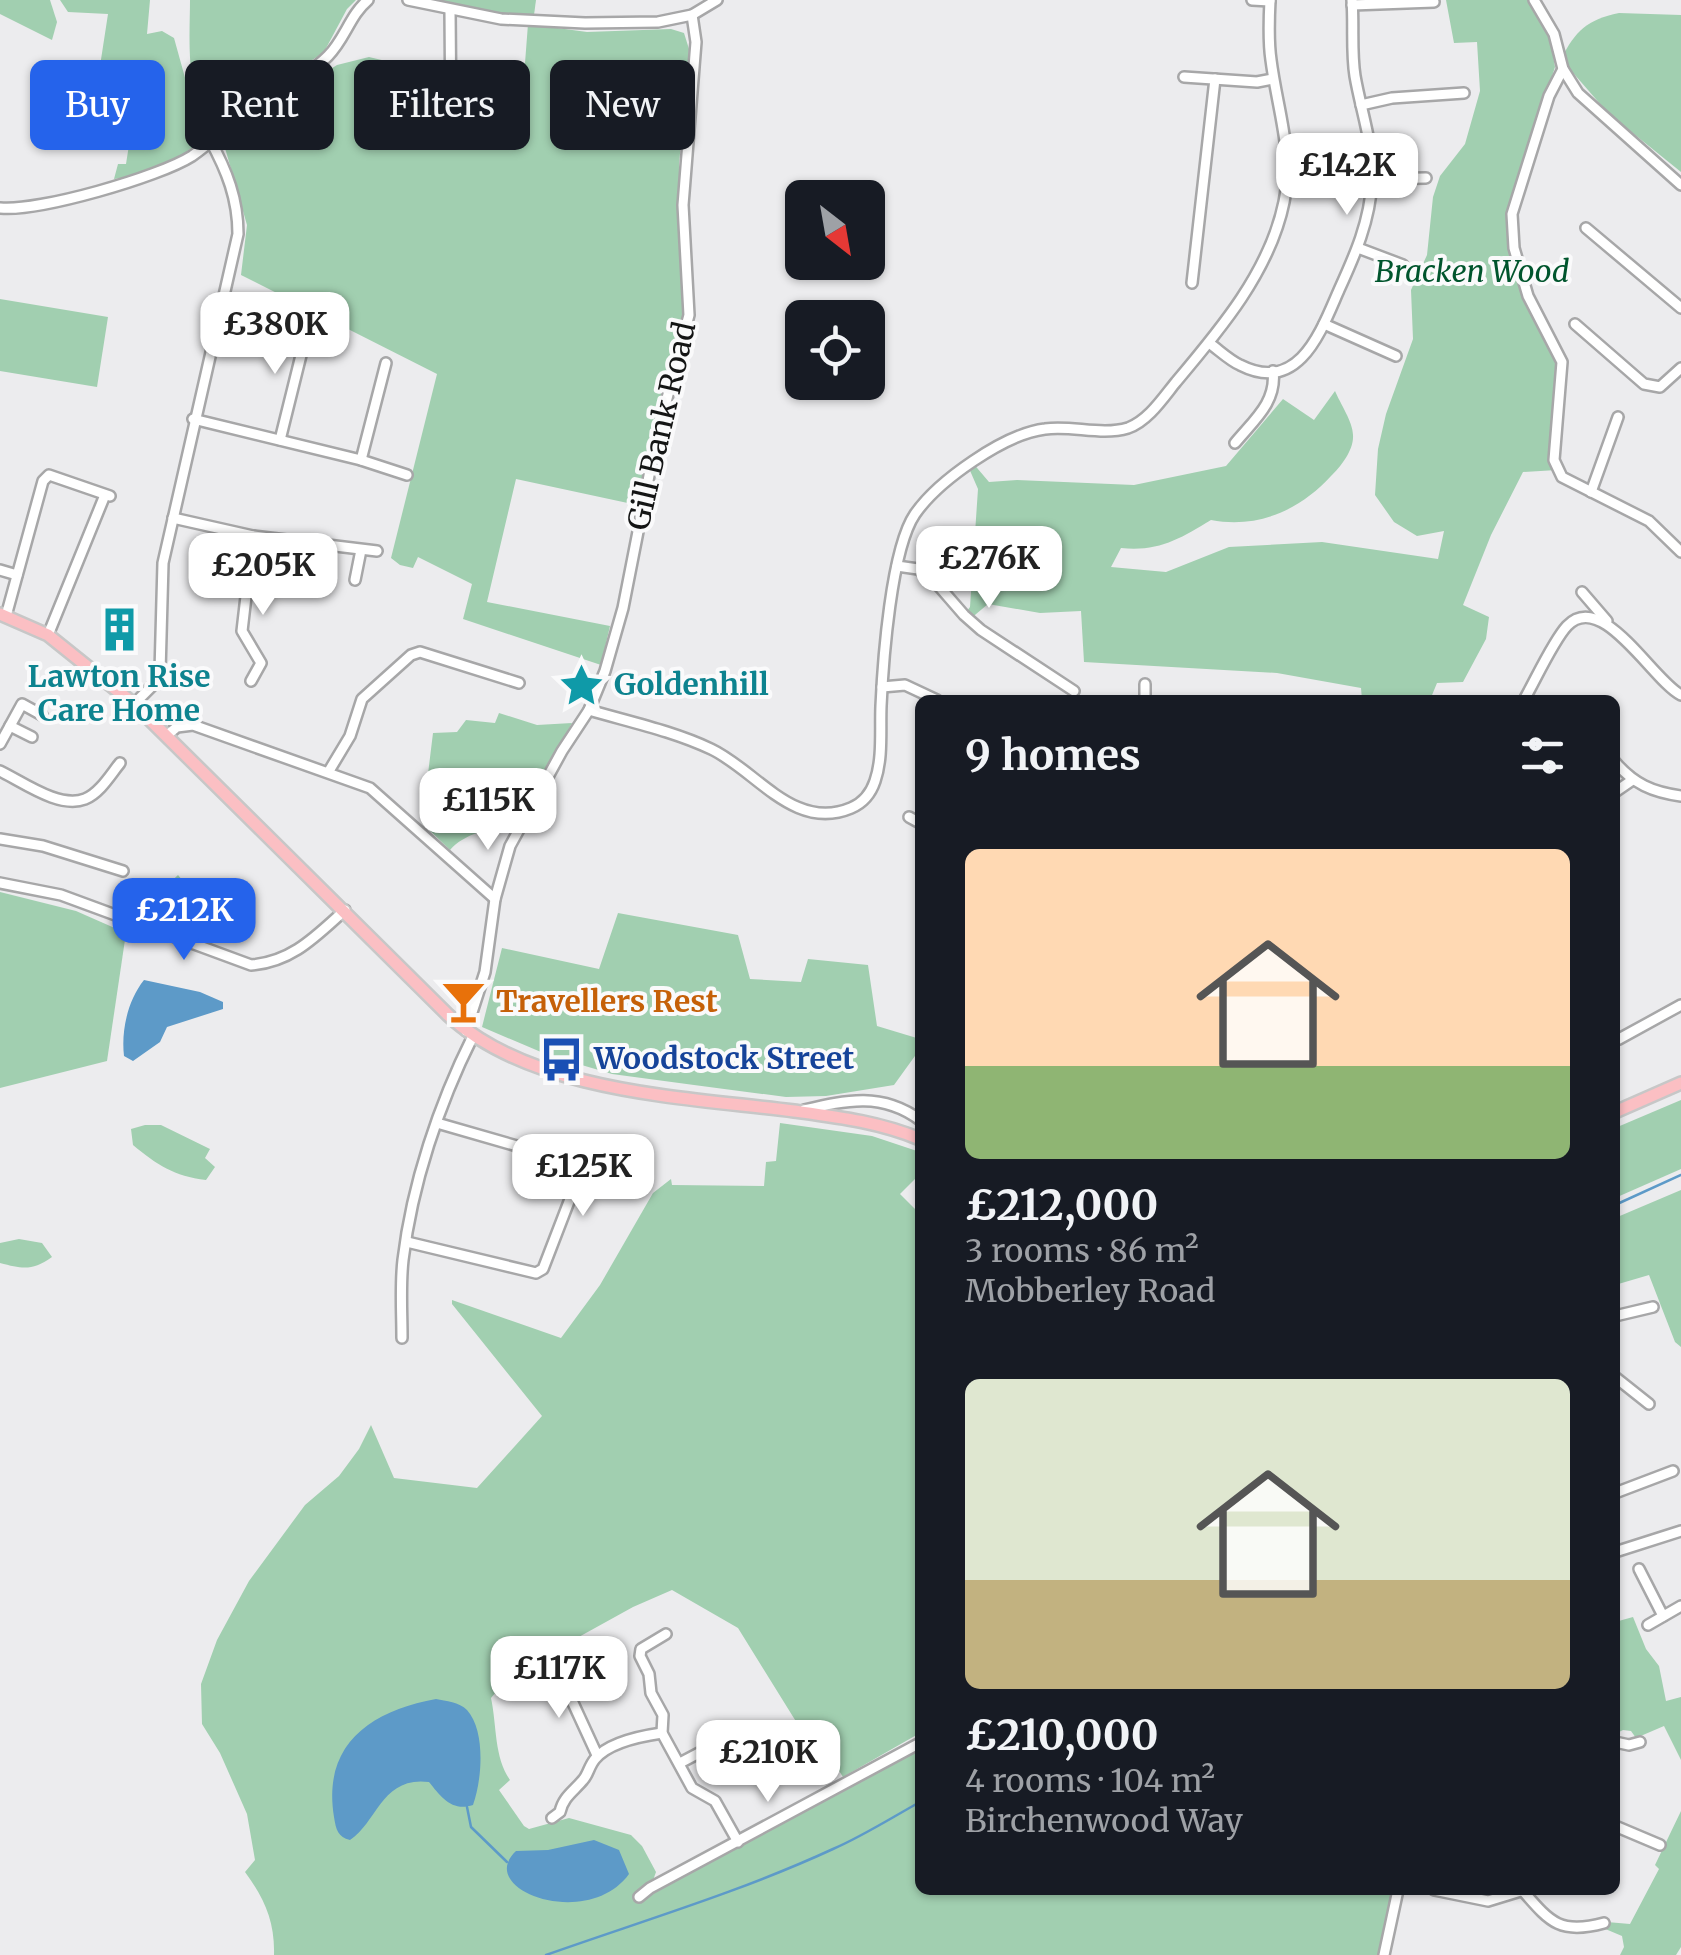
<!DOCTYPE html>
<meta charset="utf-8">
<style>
:root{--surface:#171b24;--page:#20242c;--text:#f1f3f6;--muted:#9ea1a6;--accent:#2563eb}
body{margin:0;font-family:Merriweather,serif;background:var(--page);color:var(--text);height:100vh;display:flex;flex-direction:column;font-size:38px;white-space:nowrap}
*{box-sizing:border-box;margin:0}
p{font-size:32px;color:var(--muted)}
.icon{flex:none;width:55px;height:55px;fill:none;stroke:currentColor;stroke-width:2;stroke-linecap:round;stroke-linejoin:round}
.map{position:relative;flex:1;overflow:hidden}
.details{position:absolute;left:915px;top:695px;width:705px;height:1200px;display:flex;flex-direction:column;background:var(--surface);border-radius:15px;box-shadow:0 2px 8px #0004}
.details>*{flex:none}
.hud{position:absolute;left:30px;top:60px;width:735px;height:90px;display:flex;gap:20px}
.needle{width:65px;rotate:149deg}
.buttons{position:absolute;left:785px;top:180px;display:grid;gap:20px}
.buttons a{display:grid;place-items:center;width:100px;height:100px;border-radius:15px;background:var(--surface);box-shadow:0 2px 8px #0004;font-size:50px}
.price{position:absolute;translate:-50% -85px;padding:0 22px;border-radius:20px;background:#fff;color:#222;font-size:32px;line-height:65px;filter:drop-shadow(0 2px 5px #0008)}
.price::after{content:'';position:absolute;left:50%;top:60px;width:30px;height:22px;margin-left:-15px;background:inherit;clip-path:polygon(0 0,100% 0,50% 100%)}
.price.current{background:var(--accent);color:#fff}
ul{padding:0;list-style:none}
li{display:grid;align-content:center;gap:20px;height:530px;padding:0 50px}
li span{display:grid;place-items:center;height:310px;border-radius:15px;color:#555}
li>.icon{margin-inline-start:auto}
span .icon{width:180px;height:180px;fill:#fffc;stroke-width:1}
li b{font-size:42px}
h2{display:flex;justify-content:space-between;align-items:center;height:120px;padding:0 50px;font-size:42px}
.pill{padding:0 35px;border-radius:15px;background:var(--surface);box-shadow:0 2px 8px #0004;font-size:35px;line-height:90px}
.pill.current{background:var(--accent);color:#fff}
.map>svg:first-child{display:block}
</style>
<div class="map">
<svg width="1681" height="1955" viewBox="0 0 1681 1955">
<rect width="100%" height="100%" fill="#ececee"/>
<g fill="#a1cfb0">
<polygon points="0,0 50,0 57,22 52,40 0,14"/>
<path d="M 60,0 L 150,0 L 147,34 L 162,31 L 174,38 L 202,139 C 180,160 145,176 114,179 L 118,164 L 126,164 L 134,113 L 94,105 L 108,14 L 68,12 Z"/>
<path d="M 190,0 L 356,0 L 347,9 L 324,52 L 214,127 C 184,103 190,35 190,0 Z"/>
<polygon points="430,0 536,0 534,15 501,14"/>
<path d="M 1446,0 L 1529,0 L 1550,37 L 1555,67 L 1508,214 L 1528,295 L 1559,364 L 1557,470 L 1523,472 L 1491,535 L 1463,605 L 1489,617 L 1486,639 L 1463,682 L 1437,683 L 1430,700 L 1362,700 L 1361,688 L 1277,673 L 1084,662 L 1081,611 L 1040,613 L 988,604 L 969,620 L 964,615 L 970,607 L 978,489 L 968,466 L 972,462 L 989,482 L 1017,480 L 1134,485 L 1226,466 L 1283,399 L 1314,420 L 1335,391 C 1340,403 1353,422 1353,435 C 1354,450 1341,466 1331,476 C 1300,510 1258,529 1211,520 C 1180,539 1158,552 1121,548 L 1111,567 L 1166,572 L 1229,547 L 1322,542 L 1438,559 L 1444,531 L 1417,536 L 1394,522 L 1375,495 L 1378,449 L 1386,414 L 1413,339 L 1411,290 L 1427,255 L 1433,197 L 1440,176 L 1465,144 L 1480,91 L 1477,42 L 1454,43 Z"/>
<path d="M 1619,13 L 1681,15 L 1681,172 L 1608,113 L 1561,59 C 1576,30 1587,20 1619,13 Z"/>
<polygon points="528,24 587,32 671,29 684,33 689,49 679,165 685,311 637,505 516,479 487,602 610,626 601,665 463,619 472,584 418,557 413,568 400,565 391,558 437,374 241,275 247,225 223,141 225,135 337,65 369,57 445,75 445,133 490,132 489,82 474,82 475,61 525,63"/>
<polygon points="0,299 108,317 97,387 0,371"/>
<path d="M 499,713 L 537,725 L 572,723 L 516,824 C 493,828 466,832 450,850 L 422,823 L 433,733 L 457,732 L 466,720 L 495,723 Z"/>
<polygon points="178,875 202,904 207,902 215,912 190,934 138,913"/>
<polygon points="0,892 76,911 126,933 107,1061 0,1088"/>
<polygon points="618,913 738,935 750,979 801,982 808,959 868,965 877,1026 920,1039 920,1049 894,1085 826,1096 786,1097 694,1085 612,1074 548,1055 482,1027 502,948 599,969"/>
<polygon points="1681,1100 1681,1169 1615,1198 1615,1128"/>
<path d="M 780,1123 L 872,1136 L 920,1152 L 920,1174 L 900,1194 L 920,1214 L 920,1733 L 843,1777 L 827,1752 L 805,1736 L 738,1628 L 672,1590 L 633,1607 L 510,1675 L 491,1698 C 497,1726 494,1757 510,1780 L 499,1790 L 524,1826 L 529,1829 L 569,1818 L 631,1835 L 642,1846 L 656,1872 L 651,1886 L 920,1743 L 920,1890 L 1393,1890 L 1379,1955 L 274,1955 C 275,1921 264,1898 245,1872 L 255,1860 L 247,1814 L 220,1753 L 202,1724 L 201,1684 L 217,1640 L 249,1581 L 305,1505 L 339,1476 L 359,1449 L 371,1425 L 394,1478 L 477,1488 L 542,1416 L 452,1304 L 452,1300 L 561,1338 L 600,1285 L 653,1193 L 671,1179 L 672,1185 L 764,1186 L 766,1162 L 776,1161 Z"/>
<path d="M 145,1125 L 161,1125 L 210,1149 L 205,1158 L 215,1167 L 206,1180 C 174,1176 157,1165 133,1145 L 131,1129 Z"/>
<polygon points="1681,1190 1681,1347 1675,1342 1649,1275 1615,1285 1615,1218"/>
<path d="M 19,1239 L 42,1243 L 52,1257 C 32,1271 23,1269 0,1263 L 0,1243 Z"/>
<polygon points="1633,1617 1646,1649 1659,1666 1666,1701 1681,1697 1681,1760 1664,1726 1636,1738 1631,1731 1623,1730 1615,1734 1615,1622"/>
<polygon points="1681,1811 1681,1947 1676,1955 1620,1955 1624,1947 1622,1936 1603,1928 1607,1922 1630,1924 1659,1869 1655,1865"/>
</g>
<g fill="#5d9ac8">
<path d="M 144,980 L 200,992 L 223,1002 L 223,1009 L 167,1027 L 160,1042 L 133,1061 L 124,1056 C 121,1030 128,1000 144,980 Z"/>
<path d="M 436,1699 C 446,1701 459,1702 467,1710 C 486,1731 482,1780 473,1805 C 452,1812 441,1797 429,1782 C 382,1776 378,1821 350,1840 C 338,1837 336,1830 334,1817 C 322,1744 371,1711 436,1699 Z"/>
<path d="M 594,1840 L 619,1850 L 629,1874 C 588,1931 474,1890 516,1851 L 548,1850 Z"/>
</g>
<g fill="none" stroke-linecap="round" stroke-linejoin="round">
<g stroke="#5d9ac8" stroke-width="2.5">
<polyline points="1615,1205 1681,1175"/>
<polyline points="467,1807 471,1827 507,1862"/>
<path d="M 546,1955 C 642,1921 740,1892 833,1849 C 863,1836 891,1818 920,1802"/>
</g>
<defs>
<g id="minor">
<polyline points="408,0 501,19 585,23 658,22 692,15 717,0"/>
<polyline points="1252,0 1270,1"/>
<polyline points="1534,0 1554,34 1563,69 1578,93 1681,185"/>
<polyline points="1352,5 1434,2"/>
<polyline points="450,10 451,130"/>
<polyline points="1563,69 1549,96 1512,214 1514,248 1528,296 1562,362 1554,460 1562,477 1649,521 1681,552"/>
<polyline points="1184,77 1257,82 1273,79"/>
<polyline points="1361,105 1392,98 1464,93"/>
<polyline points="1372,179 1426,178"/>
<path d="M 0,208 C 38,212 159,177 192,156 C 215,140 235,119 258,103 C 281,88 309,75 328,56 C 345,39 350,15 368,0"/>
<polyline points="1586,228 1681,308"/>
<polyline points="1358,248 1403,265"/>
<polyline points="1192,283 1215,79"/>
<polyline points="1324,324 1396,356"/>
<polyline points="1575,324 1644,384 1660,387 1681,368"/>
<path d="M 1209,343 C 1219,350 1229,360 1240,365 C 1299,395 1321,331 1339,290 C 1355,255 1370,221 1372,181 C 1374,146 1361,111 1355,76 C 1351,51 1354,25 1352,0"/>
<polyline points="193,419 361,460 407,475"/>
<polyline points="280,440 309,323"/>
<path d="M 1235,443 C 1254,420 1277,402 1273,371"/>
<polyline points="361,460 386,363"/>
<polyline points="1591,492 1618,417"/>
<polyline points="173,518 253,536 377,551"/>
<polyline points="897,566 918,569 931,577 964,615 981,630 1074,691"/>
<polyline points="0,570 17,575"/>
<polyline points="355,580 361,550"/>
<polyline points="1582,592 1607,621"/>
<polyline points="6,616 43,481 49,475 110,496"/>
<polyline points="48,635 105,495"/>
<polyline points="251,681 261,663 242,631 253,536"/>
<polyline points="1145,684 1145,700"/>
<polyline points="882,687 905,685 937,700"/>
<path d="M 1524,700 C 1535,681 1553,641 1567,626 C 1602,589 1653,681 1681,695"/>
<path d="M 134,704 L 156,682 L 160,672 L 163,563 L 238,234 C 238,199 227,171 210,140"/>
<path d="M 589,710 C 630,722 673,731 711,749 C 756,770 794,832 851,808 C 863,803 871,793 875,781 C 883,758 880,730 881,706 C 883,661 891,549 915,514 C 938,481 1004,434 1045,429 C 1072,425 1101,436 1128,428 C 1148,421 1163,398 1176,382 C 1220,330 1270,271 1284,202 C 1294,153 1277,108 1271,60 C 1268,40 1269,20 1270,0"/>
<polyline points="10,726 32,737"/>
<polyline points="166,736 177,727 193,725 370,788 495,899"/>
<polyline points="0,744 22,704 42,715"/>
<path d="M 1615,762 C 1634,784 1652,792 1681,796"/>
<path d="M 0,771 C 23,782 59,809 85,799 C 100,793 111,774 120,763"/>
<polyline points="329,771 350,736 362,699 411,655 420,652 519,683"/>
<polyline points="1615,792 1631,781"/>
<polyline points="909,817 920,823"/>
<polyline points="0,839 43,846 123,871"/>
<path d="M 0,883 L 61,895 L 251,965 C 292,962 316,936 345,910"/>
<polyline points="466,1031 485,972 495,899 510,846 562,751 589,710 605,671 623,608 656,440 689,315 683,205 696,42 692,15"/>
<polyline points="1619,1039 1681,1005"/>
<path d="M 804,1110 C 847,1100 882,1092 920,1120"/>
<polyline points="407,1242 536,1273 543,1269 580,1173 576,1163 437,1123"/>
<polyline points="1615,1316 1653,1307"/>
<path d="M 402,1338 C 402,1312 400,1286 403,1260 C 412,1184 439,1104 473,1036"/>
<polyline points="1615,1377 1649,1404"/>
<polyline points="1615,1493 1673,1471"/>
<polyline points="1615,1552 1681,1531"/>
<polyline points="1639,1569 1663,1616"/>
<polyline points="1648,1625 1681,1606"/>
<polyline points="666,1634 641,1649 640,1656 649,1674 651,1693 663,1715 662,1733 692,1788 715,1801 738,1842"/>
<polyline points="571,1681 568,1692 597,1755"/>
<polyline points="1615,1742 1629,1745 1640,1742"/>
<polyline points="680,1763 733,1735"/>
<path d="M 552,1818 L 560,1812 C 563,1797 574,1791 583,1780 C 588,1775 589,1766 595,1759 C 609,1742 641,1736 662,1733"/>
<polyline points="1615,1826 1660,1845"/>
<polyline points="1434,1890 1488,1901 1524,1890"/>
<path d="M 1523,1891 C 1550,1922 1560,1935 1604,1923"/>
<polyline points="639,1897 650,1888 920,1743"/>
<polyline points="1384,1955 1398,1890"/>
</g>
<g id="major">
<path d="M 0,614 L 48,635 L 134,704 L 448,1015 C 533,1093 684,1097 794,1111 C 838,1117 879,1122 920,1139"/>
<polyline points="1615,1112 1681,1083"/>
</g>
</defs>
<use href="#minor" stroke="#a7a7a8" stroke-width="14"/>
<use href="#major" stroke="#c7c7c7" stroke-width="16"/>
<use href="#minor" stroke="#fff" stroke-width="9"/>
<use href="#major" stroke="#fbbfc3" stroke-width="11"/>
</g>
<defs>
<symbol id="building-bare" viewBox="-9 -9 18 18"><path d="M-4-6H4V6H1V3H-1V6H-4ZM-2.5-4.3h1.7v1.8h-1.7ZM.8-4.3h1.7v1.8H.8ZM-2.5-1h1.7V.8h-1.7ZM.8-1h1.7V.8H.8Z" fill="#0f9aa8" stroke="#fafafb" stroke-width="2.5" paint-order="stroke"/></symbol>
<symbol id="sight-bare" viewBox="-9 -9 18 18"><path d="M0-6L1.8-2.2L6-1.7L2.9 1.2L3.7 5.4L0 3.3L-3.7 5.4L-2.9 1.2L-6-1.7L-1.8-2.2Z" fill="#0f9aa8" stroke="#fafafb" stroke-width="2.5" paint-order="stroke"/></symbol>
<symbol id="bar-bare" viewBox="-9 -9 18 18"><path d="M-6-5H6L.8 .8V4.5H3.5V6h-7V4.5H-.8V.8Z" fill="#e8710a" stroke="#fafafb" stroke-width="2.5" paint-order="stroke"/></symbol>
<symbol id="bus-bare" viewBox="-9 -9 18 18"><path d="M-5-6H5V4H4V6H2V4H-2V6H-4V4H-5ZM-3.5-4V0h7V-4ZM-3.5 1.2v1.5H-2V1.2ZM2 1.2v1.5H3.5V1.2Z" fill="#1a4fb4" stroke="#fafafb" stroke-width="2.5" paint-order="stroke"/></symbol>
</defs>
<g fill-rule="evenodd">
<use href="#building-bare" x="88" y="598" width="63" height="63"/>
<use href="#sight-bare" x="550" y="654" width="63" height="63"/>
<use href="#bar-bare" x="432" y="970" width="63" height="63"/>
<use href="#bus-bare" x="530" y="1028" width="63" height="63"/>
</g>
<g text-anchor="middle" stroke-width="8" stroke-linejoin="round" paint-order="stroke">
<g font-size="30" font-style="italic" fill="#00552d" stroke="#fafafb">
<text x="1472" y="282">Bracken Wood</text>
</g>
<g font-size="30" fill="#141515" stroke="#fafafb">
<text transform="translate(662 426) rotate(-77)" y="10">Gill Bank Road</text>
</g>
<g font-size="30" font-weight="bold" fill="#0d838f" stroke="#fafafb">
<text x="119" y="687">Lawton Rise<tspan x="119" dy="34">Care Home</tspan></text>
<text x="614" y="695" text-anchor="start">Goldenhill</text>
</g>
<g font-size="30" font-weight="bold" fill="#c56008" stroke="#fafafb" text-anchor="start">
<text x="496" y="1012">Travellers Rest</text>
</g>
<g font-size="30" font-weight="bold" fill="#164399" stroke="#fafafb" text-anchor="start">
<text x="594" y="1069">Woodstock Street</text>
</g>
</g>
</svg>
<div class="buttons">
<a><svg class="needle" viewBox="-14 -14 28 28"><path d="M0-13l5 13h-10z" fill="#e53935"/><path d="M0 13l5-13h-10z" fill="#9ea1a6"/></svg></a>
<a><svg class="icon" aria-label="locate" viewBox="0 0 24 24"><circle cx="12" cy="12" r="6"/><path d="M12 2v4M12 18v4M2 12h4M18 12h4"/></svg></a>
</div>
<b class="price" style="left:1347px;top:218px">£142K</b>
<b class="price" style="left:275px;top:377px">£380K</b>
<b class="price" style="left:989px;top:611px">£276K</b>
<b class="price" style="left:263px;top:618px">£205K</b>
<b class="price" style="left:488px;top:853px">£115K</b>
<b class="price current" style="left:184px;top:963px">£212K</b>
<b class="price" style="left:583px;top:1219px">£125K</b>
<b class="price" style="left:559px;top:1721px">£117K</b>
<b class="price" style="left:768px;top:1805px">£210K</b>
<div class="hud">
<a class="pill current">Buy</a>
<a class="pill">Rent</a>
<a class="pill">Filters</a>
<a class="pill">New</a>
</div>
<section class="details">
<h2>9 homes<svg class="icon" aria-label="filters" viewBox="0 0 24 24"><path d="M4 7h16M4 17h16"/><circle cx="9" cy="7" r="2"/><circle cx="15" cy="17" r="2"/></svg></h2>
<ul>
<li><span style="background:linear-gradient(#ffd9b3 70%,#8fb573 0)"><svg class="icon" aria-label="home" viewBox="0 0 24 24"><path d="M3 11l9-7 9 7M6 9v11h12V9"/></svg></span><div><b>£212,000</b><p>3 rooms · 86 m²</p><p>Mobberley Road</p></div></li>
<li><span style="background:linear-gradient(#dfe7d0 65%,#c2b280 0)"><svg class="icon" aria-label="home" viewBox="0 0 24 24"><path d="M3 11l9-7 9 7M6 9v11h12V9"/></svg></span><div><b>£210,000</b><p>4 rooms · 104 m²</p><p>Birchenwood Way</p></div></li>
</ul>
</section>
</div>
